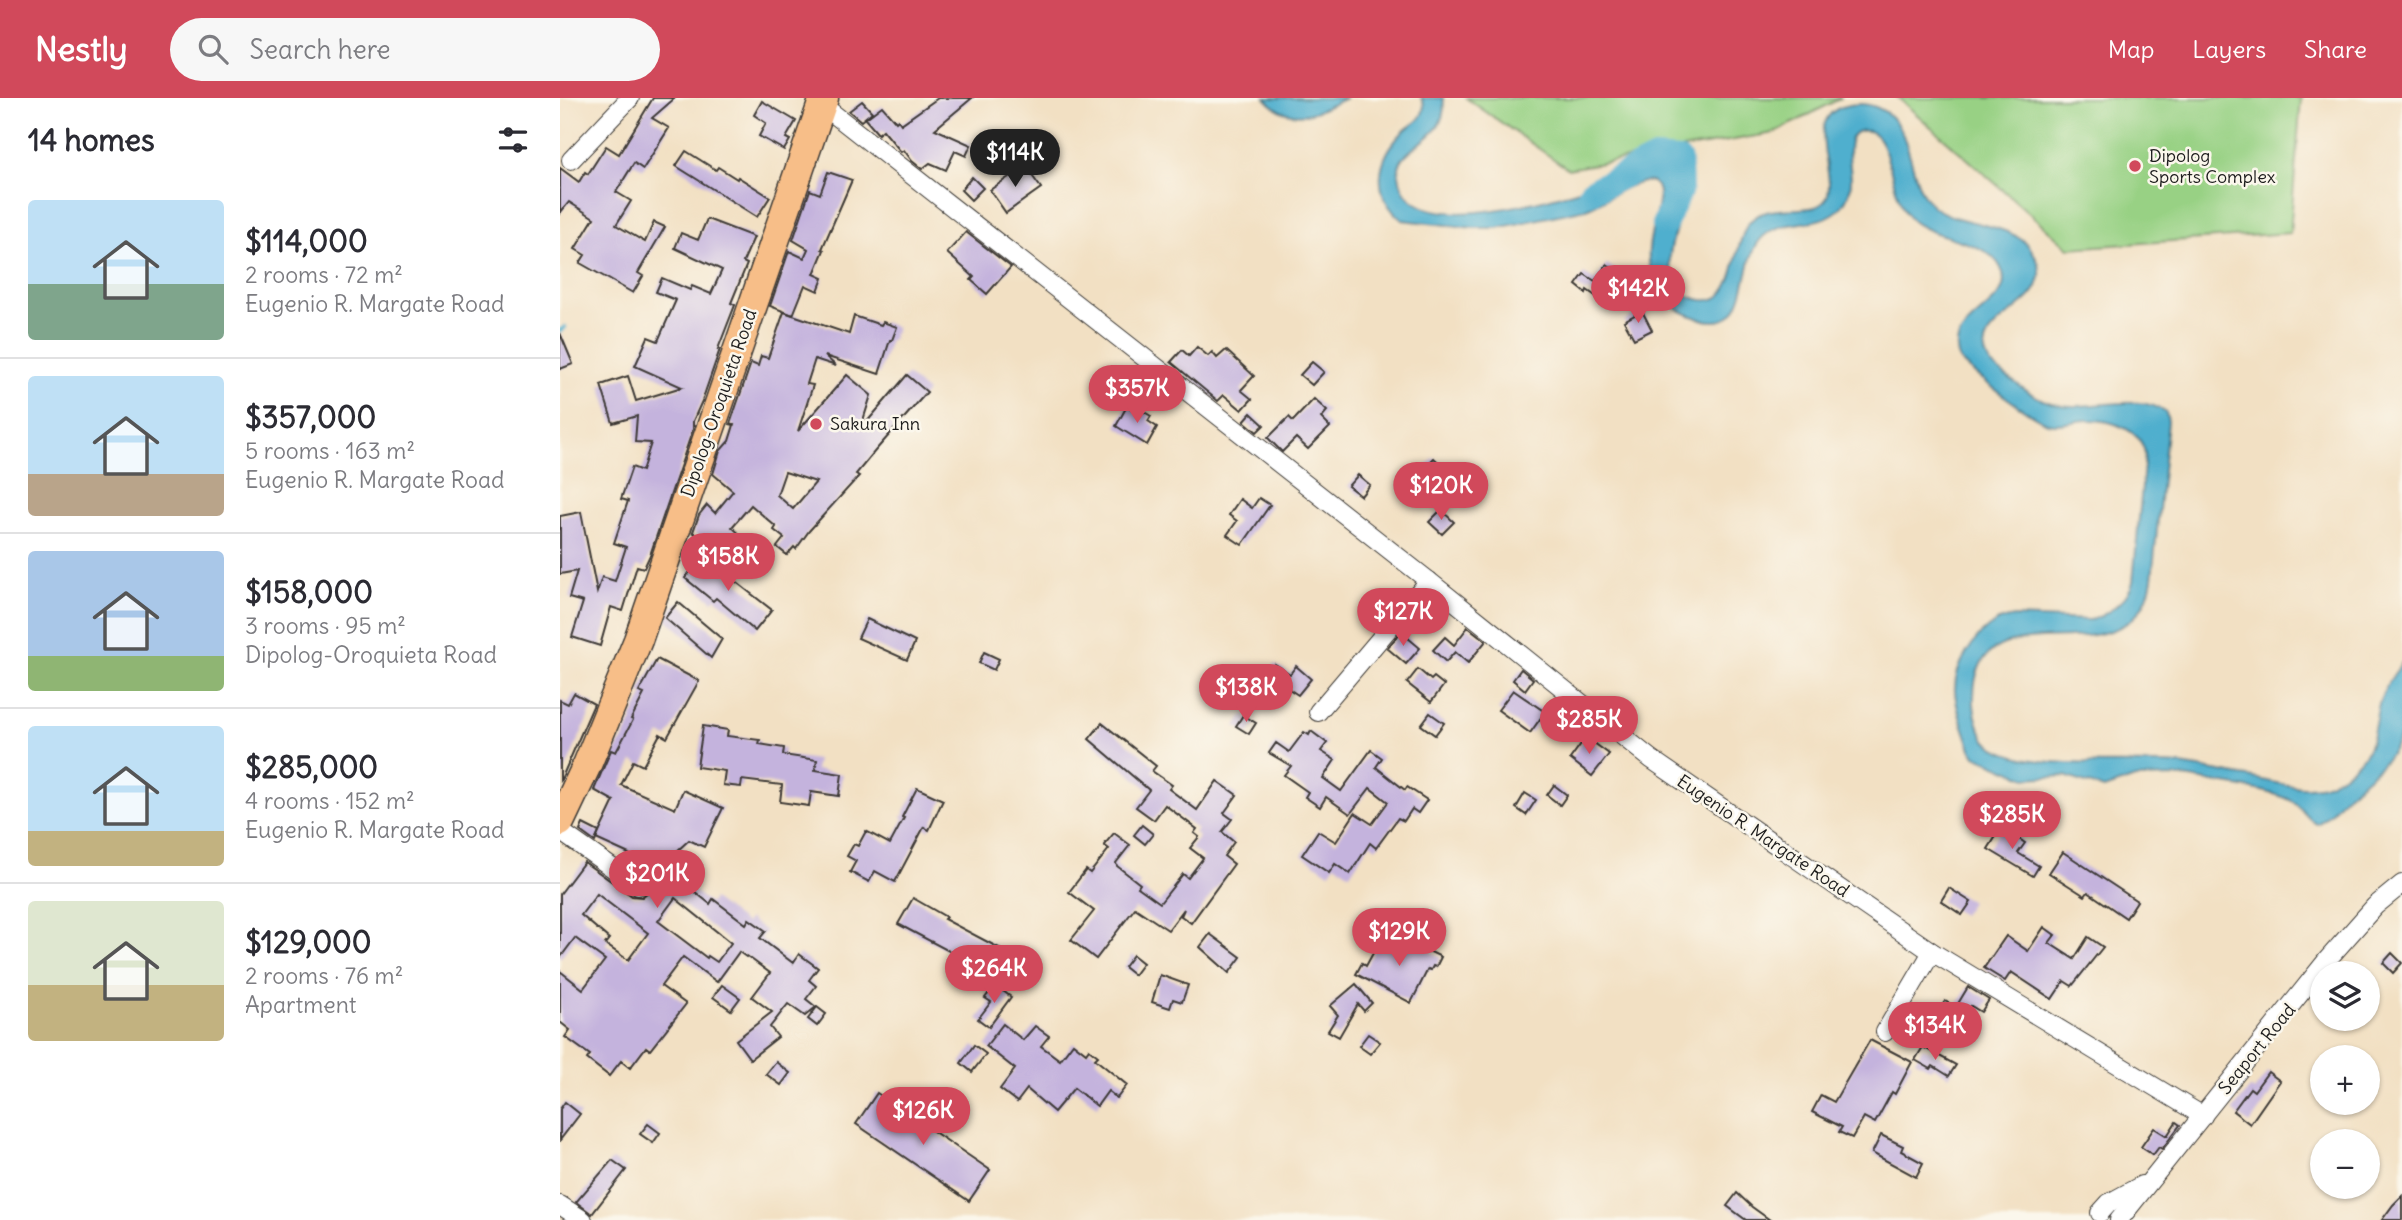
<!DOCTYPE html>
<meta charset="utf-8">
<style>
:root{--surface:#fff;--page:#f7f7f7;--text:#2b2b33;--muted:#7c7c81;--line:#e1e1e2;--accent:#d1495b}
body{margin:0;font-family:Delius,sans-serif;background:var(--page);color:var(--text);height:100vh;display:flex;flex-direction:column;font-size:26px;white-space:nowrap}
*{box-sizing:border-box;margin:0}
p{font-size:23px;color:var(--muted)}
.icon{flex:none;width:38px;height:38px;fill:none;stroke:currentColor;stroke-width:2;stroke-linecap:round;stroke-linejoin:round}
.map{position:relative;flex:1;overflow:hidden}
.panel{display:flex;flex-direction:column;background:var(--surface);width:560px}
.panel>*{flex:none}
.controls{position:absolute;left:1750px;top:863px;display:grid;gap:14px}
.controls a{display:grid;place-items:center;width:70px;height:70px;border-radius:50%;background:var(--surface);box-shadow:0 2px 5px #0004;font-size:35px}
.price{position:absolute;translate:-50% -60px;padding:0 16px;border-radius:24px;background:var(--accent);color:#fff;font-size:23px;line-height:46px;filter:drop-shadow(0 2px 4px #0008)}
.price::after{content:'';position:absolute;left:50%;top:42px;width:21px;height:16px;margin-left:-10px;background:inherit;clip-path:polygon(0 0,100% 0,50% 100%)}
.price.on{background:#222;color:#fff}
ul{padding:0;list-style:none}
li{display:flex;align-items:center;gap:21px;height:175px;padding:0 28px}
li+li{border-top:2px solid var(--line)}
li span{display:grid;place-items:center;flex:none;width:196px;height:140px;border-radius:7px;color:#555}
li>.icon{margin-inline-start:auto}
span .icon{width:84px;height:84px;fill:#fffc;stroke-width:1}
li b{font-size:30px}
h2{display:flex;justify-content:space-between;align-items:center;height:84px;padding:0 28px;font-size:30px}
header{display:flex;align-items:center;gap:42px;box-sizing:border-box;height:98px;padding:0 35px;background:var(--accent);color:#fff}
header strong{font-size:33px}
nav{display:flex;gap:38px;margin-inline-start:auto;font-size:24px}
.search{width:490px;height:63px;background:var(--page);display:flex;align-items:center;gap:18px;box-sizing:border-box;padding:0 24px;border-radius:38px;color:var(--muted);font-size:26px}
main{display:flex;flex:1;min-height:0}
.map>svg:first-child{display:block}
</style>
<header>
<strong>Nestly</strong>
<div class="search"><svg class="icon" aria-label="search" viewBox="0 0 24 24"><circle cx="10" cy="10" r="6"/><path d="M15 15l6 6"/></svg>Search here</div>
<nav><a>Map</a><a>Layers</a><a>Share</a></nav>
</header>
<main>
<section class="panel">
<h2>14 homes<svg class="icon" aria-label="filters" viewBox="0 0 24 24"><path d="M4 7h16M4 17h16"/><circle cx="9" cy="7" r="2"/><circle cx="15" cy="17" r="2"/></svg></h2>
<ul>
<li><span style="background:linear-gradient(#bfe0f5 60%,#7fa58c 0)"><svg class="icon" aria-label="home" viewBox="0 0 24 24"><path d="M3 11l9-7 9 7M6 9v11h12V9"/></svg></span><div><b>$114,000</b><p>2 rooms · 72 m²</p><p>Eugenio R. Margate Road</p></div></li>
<li><span style="background:linear-gradient(#bfe0f5 70%,#b9a48a 0)"><svg class="icon" aria-label="home" viewBox="0 0 24 24"><path d="M3 11l9-7 9 7M6 9v11h12V9"/></svg></span><div><b>$357,000</b><p>5 rooms · 163 m²</p><p>Eugenio R. Margate Road</p></div></li>
<li><span style="background:linear-gradient(#a9c7e8 75%,#8fb573 0)"><svg class="icon" aria-label="home" viewBox="0 0 24 24"><path d="M3 11l9-7 9 7M6 9v11h12V9"/></svg></span><div><b>$158,000</b><p>3 rooms · 95 m²</p><p>Dipolog-Oroquieta Road</p></div></li>
<li><span style="background:linear-gradient(#bfe0f5 75%,#c2b280 0)"><svg class="icon" aria-label="home" viewBox="0 0 24 24"><path d="M3 11l9-7 9 7M6 9v11h12V9"/></svg></span><div><b>$285,000</b><p>4 rooms · 152 m²</p><p>Eugenio R. Margate Road</p></div></li>
<li><span style="background:linear-gradient(#dfe7d0 60%,#c2b280 0)"><svg class="icon" aria-label="home" viewBox="0 0 24 24"><path d="M3 11l9-7 9 7M6 9v11h12V9"/></svg></span><div><b>$129,000</b><p>2 rooms · 76 m²</p><p>Apartment</p></div></li>
</ul>
</section>
<div class="map">
<svg width="1842" height="1122" viewBox="0 0 1842 1122">
<rect width="100%" height="100%" fill="#fbf7ec"/>
<filter id="ink" filterUnits="userSpaceOnUse"><feTurbulence type="fractalNoise" baseFrequency=".0143" numOctaves="2"/><feDisplacementMap in="SourceGraphic" scale="14" xChannelSelector="R" yChannelSelector="G"/><feConvolveMatrix kernelMatrix="1 2 1 2 8 2 1 2 1" color-interpolation-filters="sRGB"/></filter>
<filter id="wash" filterUnits="userSpaceOnUse"><feTurbulence type="fractalNoise" baseFrequency=".00686" numOctaves="4" result="noise"/><feDisplacementMap in="SourceGraphic" scale="28" xChannelSelector="R" yChannelSelector="G"/><feGaussianBlur stdDeviation="1.57" result="paint"/><feColorMatrix in="noise" values="0 0 0 0 0 0 0 0 0 0 0 0 0 0 0 0 0 1.4 0 .05"/><feComposite in="paint" operator="in"/></filter>
<g filter="url(#wash)">
<rect width="100%" height="100%" fill="#f2e0c3"/>
<g fill="#98d184" stroke="#5a7650" stroke-width="2">
<polygon points="906,0 1281,0 1214,35 1008,71"/>
<polygon points="1338,0 1741,0 1730,135 1509,150"/>
</g>
<g fill="#4fafce" stroke="#366675" stroke-width="2">
<path d="M 705,0 L 786,0 C 758,13 732,30 705,0 Z"/>
<path d="M 861,0 L 883,0 C 891,46 834,45 839,77 C 849,160 1046,82 1091,69 L 1106,72 C 1114,79 1115,86 1118,95 C 1126,127 1099,152 1115,183 C 1119,190 1121,195 1128,198 C 1180,220 1170,152 1188,126 C 1207,100 1255,121 1266,101 C 1279,78 1243,22 1282,9 C 1294,5 1307,5 1318,10 C 1357,27 1345,86 1374,109 C 1399,128 1452,124 1471,151 C 1513,211 1396,217 1431,267 C 1450,280 1473,301 1495,306 C 1527,314 1581,293 1606,315 L 1608,323 L 1592,481 C 1573,593 1415,486 1414,598 C 1413,612 1419,638 1431,647 C 1469,675 1572,662 1620,667 C 1642,670 1665,675 1688,679 C 1712,683 1748,696 1771,684 C 1782,678 1797,667 1804,657 C 1814,644 1815,622 1819,606 C 1824,590 1832,578 1842,565 C 1842,586 1842,609 1842,630 C 1839,657 1807,679 1788,696 C 1777,706 1770,719 1757,726 C 1745,721 1741,706 1728,701 C 1706,691 1662,686 1636,681 L 1624,679 L 1575,680 L 1544,691 L 1505,678 L 1466,680 L 1415,658 L 1411,651 C 1405,633 1396,612 1395,593 C 1394,568 1414,538 1435,525 C 1441,521 1449,520 1455,519 L 1530,522 C 1547,518 1568,501 1573,484 L 1585,356 C 1582,332 1552,322 1530,322 C 1516,321 1502,329 1488,325 C 1474,322 1411,274 1400,263 C 1380,219 1460,210 1441,170 C 1428,142 1378,142 1354,124 C 1329,106 1333,37 1308,33 C 1279,28 1292,69 1291,84 C 1291,93 1287,101 1282,108 C 1262,133 1220,117 1200,142 C 1177,170 1194,247 1127,216 C 1112,210 1096,194 1092,178 C 1082,147 1098,123 1099,94 L 1097,88 L 1092,84 C 1069,82 1047,103 1026,111 L 937,130 L 914,130 L 842,122 C 811,96 816,61 843,34 C 849,27 858,26 862,16 C 865,9 864,5 861,0 Z"/>
</g>
<g fill="none" stroke-linecap="round" stroke-linejoin="round">
<polyline stroke="#4fafce" stroke-width="4.5" points="0,233 5,229"/>
<polyline stroke="#4fafce" stroke-width="26" points="1031,94 1095,61 1119,63 1120,91 1104,127"/>
</g>
<g id="blocks">
<g fill="#c4b3dd" fill-rule="evenodd">
<polygon points="93,0 115,0 92,20 109,30 83,71 74,65 56,94 71,103 56,127 85,144 94,124 105,129 78,175 83,178 73,195 20,165 25,157 15,151 34,120 9,104 0,115 0,70 19,84 25,74 28,76 46,48 59,56"/>
<polygon points="378,0 412,0 375,31 411,47 406,58 395,53 386,72 370,65 362,71 352,63 344,52 341,54 323,32 318,36 305,21 322,8 336,24 338,22 341,26"/>
<polygon points="202,3 236,23 226,40 230,42 224,52 199,38 206,25 194,17"/>
<polygon points="302,3 312,14 301,23 289,13"/>
<polygon points="126,53 156,72 158,69 177,81 178,79 210,99 197,119 116,68"/>
<polygon points="465,68 481,90 446,115 430,92"/>
<polygon points="268,74 292,82 262,151 264,152 254,176 263,180 258,193 245,187 233,217 210,208 229,153 244,160 248,151 233,142 250,92 260,96"/>
<polygon points="412,79 423,90 411,102 401,92"/>
<polygon points="147,121 194,139 183,164 187,166 171,205 175,207 158,251 160,251 142,303 133,323 133,331 90,457 84,470 77,468 63,513 51,509 40,548 12,539 23,504 9,500 17,473 0,476 0,418 21,414 37,494 42,479 55,483 66,449 54,445 68,403 61,401 72,369 82,373 91,345 75,344 77,318 53,325 41,287 68,278 76,303 122,289 75,268 88,239 98,243 116,202 96,194 102,180 130,192 132,188 151,196 162,172 115,150 121,135 138,142"/>
<polygon points="406,134 451,169 427,196 411,182 414,179 387,155"/>
<polygon points="1047,166 1069,182 1051,209 1027,192 1026,195 1016,187 1024,176 1035,183"/>
<polygon points="1082,213 1092,232 1074,241 1064,223"/>
<path d="M 224,214 L 289,236 L 294,218 L 321,227 L 323,224 L 337,229 L 332,242 L 330,242 L 319,276 L 265,258 L 276,268 L 255,261 L 247,286 L 253,287 L 238,333 L 287,277 L 311,297 L 300,332 L 347,277 L 367,294 L 315,353 L 296,376 L 299,378 L 249,433 L 236,451 L 234,449 L 227,457 L 217,449 L 224,440 L 214,432 L 216,429 L 191,407 L 172,429 L 189,445 L 179,457 L 162,443 L 154,452 L 133,434 L 139,417 L 147,407 L 155,415 L 173,393 L 153,376 L 160,353 L 169,343 L 174,327 L 170,326 L 191,265 L 198,268 L 201,258 L 208,260 ZM 225,374 L 256,384 L 233,411 L 217,397 Z"/>
<polygon points="0,235 13,266 0,271"/>
<polygon points="637,249 648,258 652,254 657,260 666,252 694,278 681,292 692,301 682,312 664,297 658,303 611,264 622,252 629,258"/>
<polygon points="752,264 764,274 752,287 740,277"/>
<polygon points="754,301 767,313 761,320 770,329 748,351 736,340 722,354 708,340 729,319 733,323"/>
<polygon points="567,308 574,312 576,309 591,318 588,323 597,329 587,347 556,328"/>
<polygon points="691,315 704,327 697,334 684,323"/>
<polygon points="874,360 891,376 876,391 860,375"/>
<polygon points="798,377 810,387 801,398 788,388"/>
<polygon points="699,400 710,407 682,447 667,437 677,423 669,417 680,401 692,410"/>
<polygon points="881,412 894,424 882,436 869,424"/>
<polygon points="143,458 212,512 195,533 156,500 153,503 125,480"/>
<polygon points="118,504 162,541 151,560 105,520"/>
<polygon points="307,521 355,544 347,562 298,540"/>
<polygon points="908,529 926,543 908,565 895,554 886,564 873,552 885,539 894,547"/>
<polygon points="841,534 860,550 846,566 827,550"/>
<polygon points="424,554 439,561 434,572 419,565"/>
<path d="M 97,561 L 139,583 L 107,640 L 100,636 L 83,668 L 73,663 L 61,687 L 115,711 L 123,692 L 163,710 L 144,749 L 129,742 L 102,767 L 150,806 L 153,801 L 186,826 L 189,821 L 206,833 L 200,840 L 233,865 L 239,856 L 258,870 L 249,882 L 256,888 L 246,901 L 256,909 L 245,918 L 228,906 L 210,929 L 218,939 L 190,961 L 176,942 L 212,914 L 192,899 L 210,875 L 187,858 L 186,859 L 179,854 L 157,884 L 123,859 L 101,888 L 126,906 L 90,952 L 86,949 L 70,970 L 61,963 L 49,978 L 27,961 L 30,957 L 5,939 L 10,932 L 0,924 L 0,873 L 23,891 L 45,862 L 15,840 L 0,860 L 0,796 L 24,764 L 72,798 L 82,799 L 88,794 L 88,783 L 63,764 L 69,756 L 36,741 L 54,703 L 34,692 L 51,652 L 56,654 L 73,622 L 71,621 L 84,596 L 79,594 ZM 37,796 L 88,835 L 68,862 L 45,846 L 49,841 L 21,817 ZM 115,800 L 171,845 L 157,864 L 148,858 L 147,860 L 98,823 Z"/>
<polygon points="715,566 730,576 736,568 751,581 738,597 708,577"/>
<polygon points="858,571 871,582 874,579 884,587 871,604 847,585"/>
<polygon points="961,571 973,581 965,592 953,582"/>
<polygon points="953,592 985,614 970,635 938,612"/>
<polygon points="14,595 34,606 0,684 0,602 8,606"/>
<polygon points="870,615 884,625 875,637 861,627"/>
<polygon points="683,617 696,625 689,636 676,628"/>
<polygon points="542,625 596,668 592,673 612,687 609,691 637,712 657,683 677,697 664,715 672,721 662,734 674,744 664,758 674,766 631,825 621,818 624,811 608,832 575,810 536,861 511,842 534,813 509,794 526,772 530,775 549,751 544,747 554,735 570,747 556,765 557,768 580,786 578,789 600,805 623,776 628,780 643,760 630,750 639,739 634,735 637,731 605,707 594,722 576,709 589,692 529,641"/>
<polygon points="143,628 168,632 167,638 200,642 199,646 224,650 223,657 257,662 255,672 282,676 279,698 251,694 249,708 220,704 222,687 182,682 181,689 163,687 165,673 137,669"/>
<polygon points="751,633 767,645 761,653 775,662 763,680 781,693 811,652 822,660 816,669 845,692 847,689 867,702 858,715 852,711 844,723 838,720 816,750 810,745 790,776 775,766 769,775 742,757 758,733 776,744 795,715 812,726 828,704 810,690 790,716 766,699 760,709 745,699 748,694 724,677 731,668 709,655 716,645 729,654 744,634 749,637"/>
<polygon points="1026,639 1049,656 1032,678 1010,661"/>
<polygon points="994,687 1007,697 1000,707 987,697"/>
<polygon points="357,690 383,702 369,732 364,729 335,784 315,773 309,784 290,774 296,763 287,758 294,746 298,748 306,733 330,746 344,720 342,719"/>
<polygon points="965,695 976,702 966,717 956,710"/>
<polygon points="23,726 39,734 35,744 20,733"/>
<polygon points="582,727 593,736 585,746 574,737"/>
<polygon points="1442,729 1465,745 1458,755 1479,768 1473,778 1428,751"/>
<polygon points="1503,754 1577,803 1566,820 1528,794 1525,798 1489,775"/>
<polygon points="1389,790 1411,804 1402,817 1381,803"/>
<polygon points="353,800 386,819 384,821 441,851 438,857 445,861 436,878 338,826"/>
<polygon points="1484,829 1495,837 1489,845 1514,861 1528,839 1543,849 1512,888 1504,883 1492,901 1451,874 1445,883 1424,870 1446,838 1468,853"/>
<polygon points="650,836 681,859 669,875 640,849"/>
<polygon points="838,838 853,841 852,845 881,859 876,869 873,868 871,872 868,871 851,905 796,876 802,865 806,868 819,844 835,852"/>
<polygon points="1832,855 1842,865 1833,875 1823,865"/>
<polygon points="573,857 583,865 574,877 564,869"/>
<polygon points="600,877 628,887 622,904 613,901 610,910 592,904"/>
<polygon points="796,886 812,905 804,913 798,906 779,939 768,933 778,917 770,908"/>
<polygon points="162,887 180,900 171,912 153,899"/>
<polygon points="435,887 451,899 429,929 418,921 431,904 425,900"/>
<polygon points="1408,889 1429,902 1421,914 1411,908 1398,930 1376,917 1385,903 1396,909"/>
<polygon points="257,909 266,916 257,928 248,921"/>
<polygon points="443,926 463,942 475,928 489,938 481,948 500,962 513,945 526,955 529,951 538,958 535,961 567,987 557,1000 548,993 537,1008 514,990 494,1014 467,991 457,1004 440,991 455,971 426,948"/>
<polygon points="808,936 820,944 810,956 799,948"/>
<polygon points="1310,942 1352,964 1335,996 1332,994 1315,1025 1304,1019 1292,1040 1279,1034 1282,1029 1252,1014 1261,997 1274,1004"/>
<polygon points="414,947 426,956 412,974 401,965"/>
<polygon points="1363,949 1396,967 1389,978 1373,968 1371,971 1355,962"/>
<polygon points="216,964 230,975 221,987 206,976"/>
<polygon points="1708,974 1720,983 1690,1026 1673,1013 1690,990 1694,993"/>
<polygon points="317,995 430,1072 409,1103 296,1026"/>
<polygon points="5,1004 20,1016 0,1042 0,1011"/>
<polygon points="1616,1024 1620,1027 1602,1051 1599,1049 1593,1057 1581,1049 1594,1030 1607,1038"/>
<polygon points="88,1026 100,1035 93,1045 80,1036"/>
<polygon points="1321,1037 1343,1048 1341,1053 1363,1065 1356,1079 1312,1055"/>
<polygon points="52,1062 66,1072 32,1116 16,1104"/>
<polygon points="1177,1095 1192,1109 1210,1122 1186,1122 1167,1108"/>
<polygon points="1842,1098 1842,1122 1822,1122 1833,1107"/>
</g>
</g>
</g>
<g filter="url(#ink)">
<use href="#blocks" fill-opacity="0" stroke="#3c3935" stroke-width="2"/>
<g fill="none" stroke-linecap="round" stroke-linejoin="round">
<defs>
<g id="street">
<polyline points="261,6 869,483 1091,661 1372,854 1643,1018"/>
<polyline points="11,62 70,0"/>
<polyline points="758,614 869,483"/>
<polyline points="0,733 78,788"/>
<polyline points="1325,934 1372,854"/>
<polyline points="0,1107 23,1122"/>
<polyline points="1540,1115 1549,1105 1582,1087"/>
<polyline points="1559,1122 1767,862 1815,808 1842,786"/>
</g>
<polyline id="primary" points="0,724 27,667 78,542 264,0"/>
</defs>
<use href="#street" stroke="#3c3935" stroke-width="20"/>
<use href="#primary" stroke="#3c3935" stroke-width="31"/>
<use href="#street" stroke="#fff" stroke-width="18"/>
<use href="#primary" stroke="#f7be88" stroke-width="28"/>
</g>
</g>
<g fill="#d1495b" stroke="#fbf7ec" stroke-width="2.5">
<circle cx="1575" cy="68" r="7"/>
<circle cx="256" cy="326" r="7"/>
</g>
<g text-anchor="middle" stroke-width="5" stroke-linejoin="round" paint-order="stroke">
<g font-size="18" fill="#1c1c1c" stroke="#fbf7ec" text-anchor="start">
<text x="1589" y="64">Dipolog<tspan x="1589" dy="21">Sports Complex</tspan></text>
<text x="270" y="332">Sakura Inn</text>
</g>
<g font-size="18" fill="#1c1c1c" stroke="#fbf7ec">
<text transform="translate(159 305) rotate(-71)" y="6">Dipolog-Oroquieta Road</text>
<text transform="translate(1203 738) rotate(34)" y="6">Eugenio R. Margate Road</text>
<text transform="translate(1697 951) rotate(-51)" y="6">Seaport Road</text>
</g>
</g>
</svg>
<div class="controls">
<a><svg class="icon" aria-label="layers" viewBox="0 0 24 24"><path d="M12 4l9 5-9 5-9-5zM3 14l9 5 9-5"/></svg></a>
<a>+</a>
<a>−</a>
</div>
<b class="price on" style="left:455px;top:91px">$114K</b>
<b class="price" style="left:1078px;top:227px">$142K</b>
<b class="price" style="left:577px;top:327px">$357K</b>
<b class="price" style="left:881px;top:424px">$120K</b>
<b class="price" style="left:168px;top:495px">$158K</b>
<b class="price" style="left:843px;top:550px">$127K</b>
<b class="price" style="left:686px;top:626px">$138K</b>
<b class="price" style="left:1029px;top:658px">$285K</b>
<b class="price" style="left:1452px;top:753px">$285K</b>
<b class="price" style="left:97px;top:812px">$201K</b>
<b class="price" style="left:839px;top:870px">$129K</b>
<b class="price" style="left:434px;top:907px">$264K</b>
<b class="price" style="left:1375px;top:964px">$134K</b>
<b class="price" style="left:363px;top:1049px">$126K</b>
</div>
</main>
